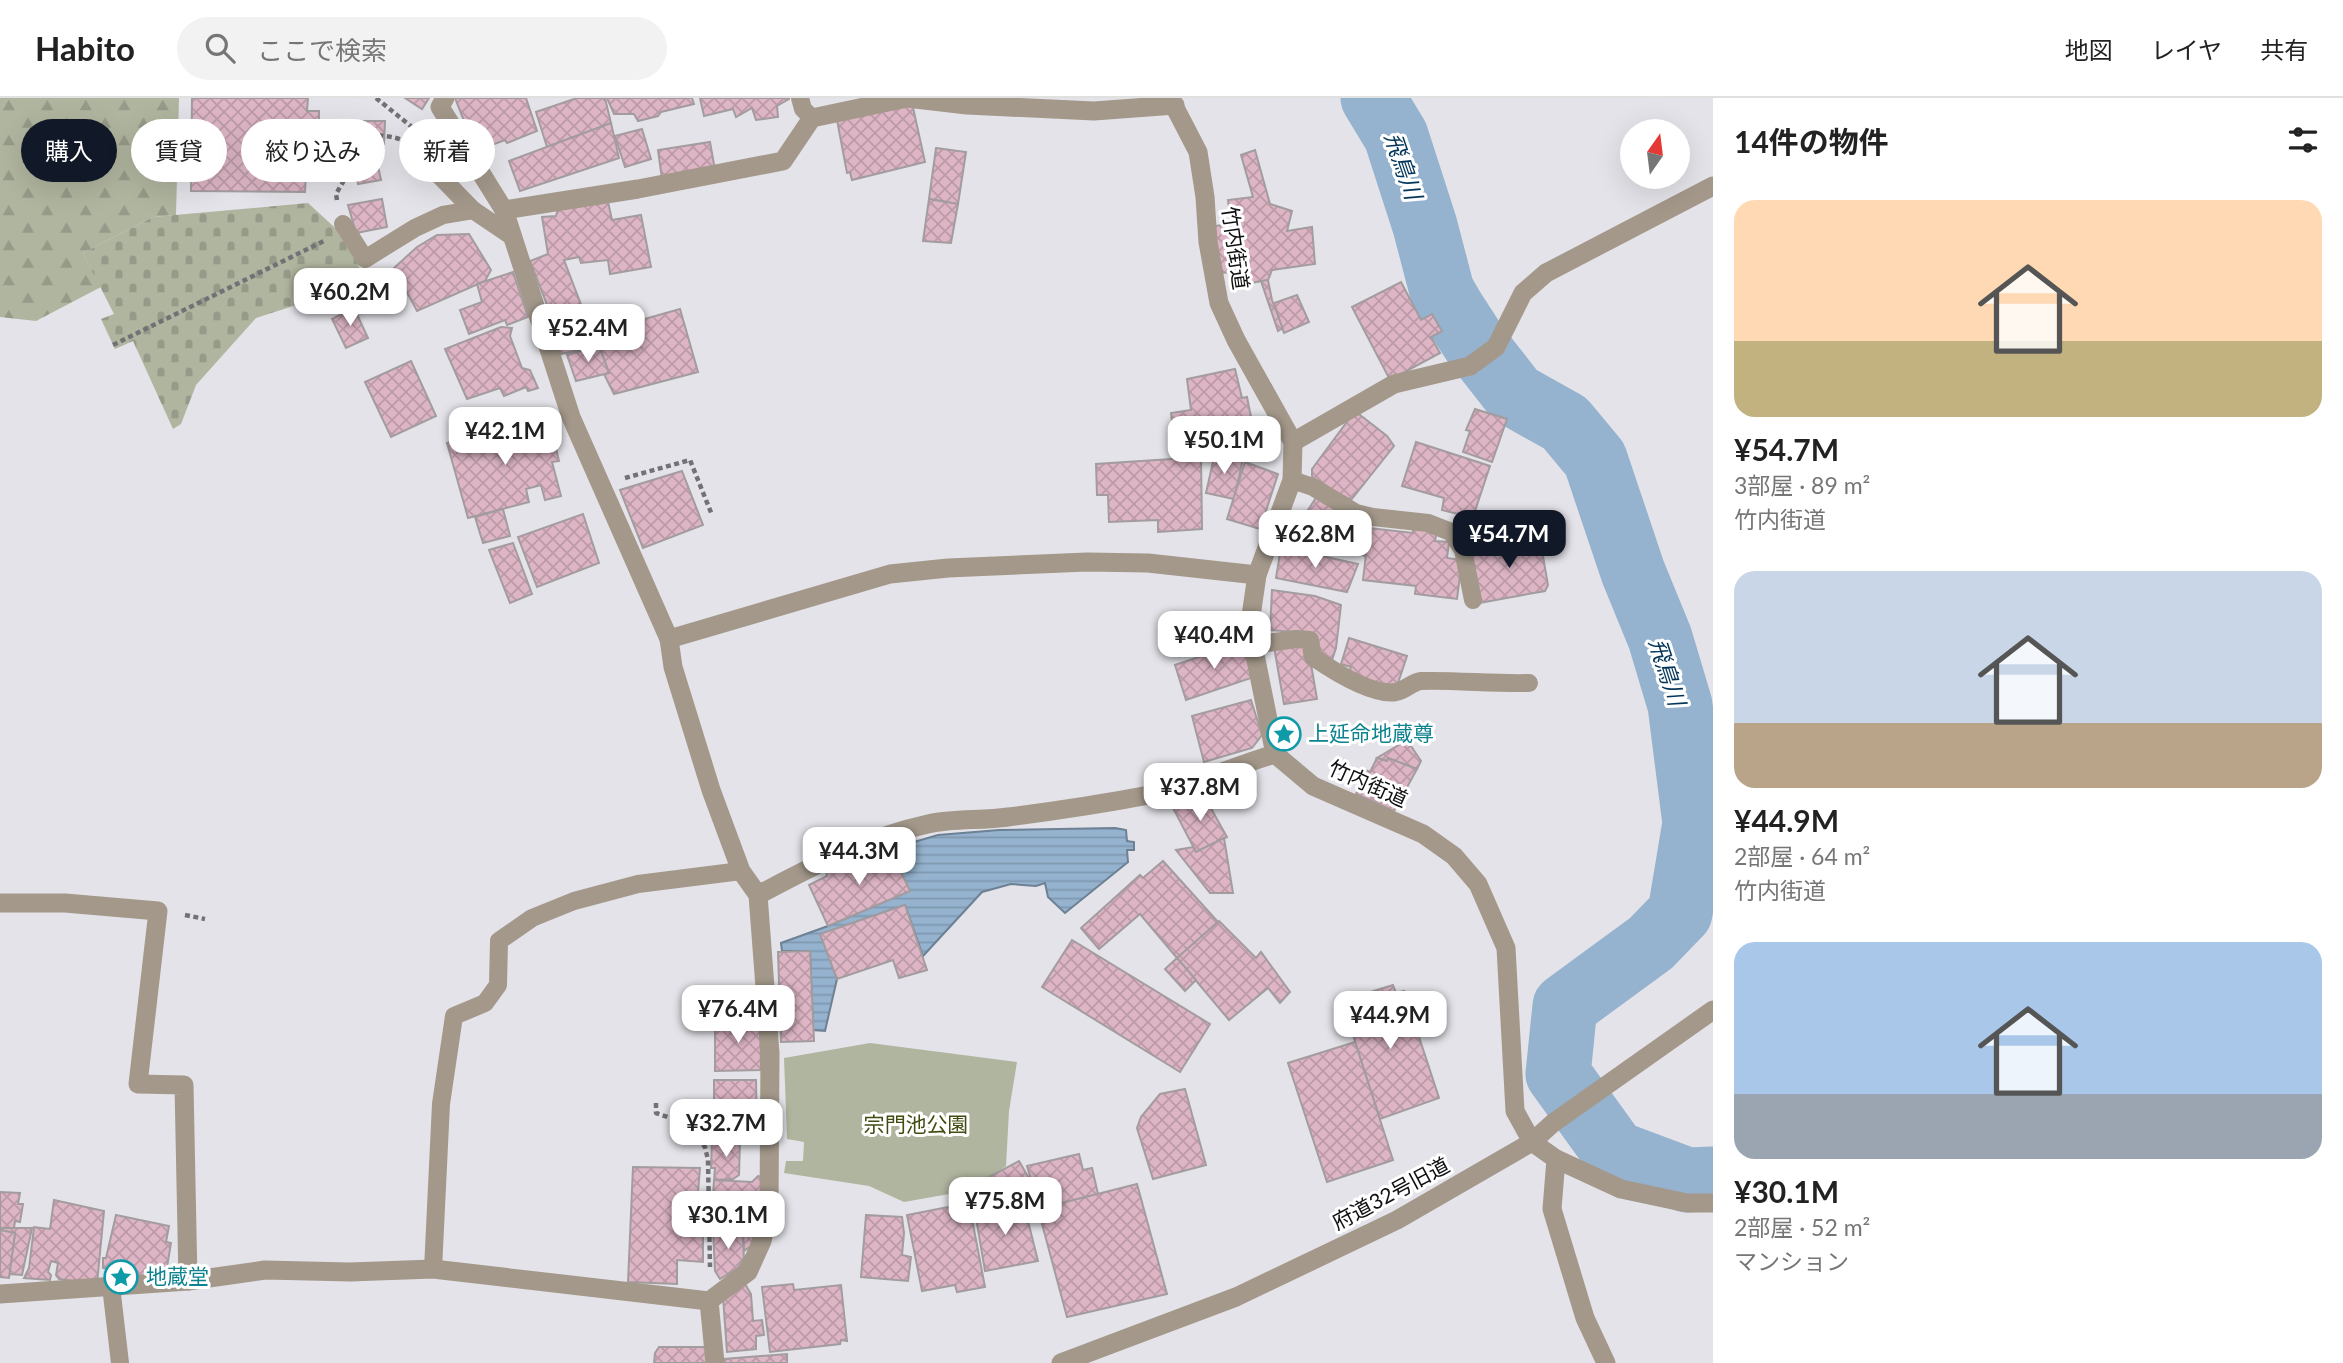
<!DOCTYPE html>
<html lang="ja">
<meta charset="utf-8">
<style>
:root{--surface:#fff;--page:#f2f2f2;--text:#222;--muted:#767676;--line:#e0e0e0;--accent:#111827}
body{margin:0;font-family:Lato,"Noto Sans JP",sans-serif;background:var(--page);color:var(--text);height:100vh;display:flex;flex-direction:column;font-size:26px;white-space:nowrap}
*{box-sizing:border-box;margin:0}
p{font-size:23px;color:var(--muted)}
.icon{flex:none;width:38px;height:38px;fill:none;stroke:currentColor;stroke-width:2;stroke-linecap:round;stroke-linejoin:round}
.map{position:relative;flex:1;overflow:hidden}
.details{display:flex;flex-direction:column;background:var(--surface);width:630px}
.details>*{flex:none}
.top-card{position:absolute;left:21px;top:21px;width:665px;height:63px;display:flex;gap:14px}
.needle{width:46px;rotate:14deg}
.tools{position:absolute;left:1620px;top:21px;display:grid;gap:14px}
.tools a{display:grid;place-items:center;width:70px;height:70px;border-radius:50%;background:var(--surface);box-shadow:0 7px 28px #0002;font-size:35px}
.price{position:absolute;translate:-50% -60px;padding:0 16px;border-radius:14px;background:#fff;color:#222;font-size:23px;line-height:46px;filter:drop-shadow(0 2px 4px #0008)}
.price::after{content:'';position:absolute;left:50%;top:42px;width:21px;height:16px;margin-left:-10px;background:inherit;clip-path:polygon(0 0,100% 0,50% 100%)}
.price.on{background:var(--accent);color:#fff}
ul{padding:0;list-style:none}
li{display:grid;align-content:center;gap:14px;height:371px;padding:0 21px}
li span{display:grid;place-items:center;height:217px;border-radius:21px;color:#555}
li>.icon{margin-inline-start:auto}
span .icon{width:126px;height:126px;fill:#fffc;stroke-width:1}
li b{font-size:30px}
h2{display:flex;justify-content:space-between;align-items:center;height:84px;padding:0 21px;font-size:30px}
.tag{padding:0 24px;border-radius:32px;background:var(--surface);box-shadow:0 7px 28px #0002;font-size:24px;line-height:63px}
.tag.on{background:var(--accent);color:#fff}
header{display:flex;align-items:center;gap:42px;box-sizing:border-box;height:98px;padding:0 35px;background:var(--surface);border-bottom:2px solid var(--line)}
header strong{font-size:33px}
nav{display:flex;gap:38px;margin-inline-start:auto;font-size:24px}
.search{width:490px;height:63px;background:var(--page);display:flex;align-items:center;gap:18px;box-sizing:border-box;padding:0 24px;border-radius:38px;color:var(--muted);font-size:26px}
main{display:flex;flex:1;min-height:0}
.map>svg:first-child{display:block}
</style>
<header>
<strong>Habito</strong>
<div class="search"><svg class="icon" aria-label="search" viewBox="0 0 24 24"><circle cx="10" cy="10" r="6"/><path d="M15 15l6 6"/></svg>ここで検索</div>
<nav><a>地図</a><a>レイヤ</a><a>共有</a></nav>
</header>
<main>
<div class="map">
<svg width="1713" height="1265" viewBox="0 0 1713 1265">
<defs>
<pattern id="forest-firs" width="22" height="20" patternUnits="userSpaceOnUse" patternTransform="scale(1.75)"><rect width="22" height="20" fill="#b0b59f"/><path d="M5 1l3.5 6h-7zM16 11l3.5 6h-7z" fill="#969a88"/></pattern>
<pattern id="cemetery-stones" width="16" height="16" patternUnits="userSpaceOnUse" patternTransform="scale(1.75)"><rect width="16" height="16" fill="#b0b59f"/><path d="M2 7V4a2 2 0 0 1 4 0v3zM10 15v-3a2 2 0 0 1 4 0v3z" fill="#969a88"/></pattern>
<pattern id="water-rules" width="6" height="5" patternUnits="userSpaceOnUse" patternTransform="scale(1.75)"><rect width="6" height="5" fill="#95b2ce"/><path d="M0 2.5h6" fill="none" stroke="#7f98b0"/></pattern>
<pattern id="building-cross-hatch" width="8" height="8" patternUnits="userSpaceOnUse" patternTransform="scale(1.75)"><rect width="8" height="8" fill="#ddb5c5"/><path d="M0 0l8 8M0 8l8-8" fill="none" stroke="#bc9aa8"/></pattern>
</defs>
<rect width="100%" height="100%" fill="#e4e3e9"/>
<polygon fill="url(#forest-firs)" points="0,0 179,0 176,117 153,119 83,155 101,189 36,223 0,219"/>
<polygon fill="url(#cemetery-stones)" points="308,105 344,138 365,181 349,190 256,220 196,287 181,326 173,331 133,243 115,251 101,221 114,216 83,155 153,119"/>
<polygon fill="#b0b59f" points="870,945 1017,964 1009,1013 1006,1068 972,1092 904,1104 869,1088 784,1075 786,1063 803,1063 804,1044 787,1041 784,960"/>
<polygon fill="url(#water-rules)" stroke="#6d8195" stroke-width="2" points="1115,730 1126,732 1127,743 1134,744 1134,752 1127,752 1128,764 1065,815 1048,799 1045,785 1036,788 1011,786 982,794 923,858 905,807 821,836 837,881 825,933 813,932 810,853 782,853 781,845 828,828 909,793 890,751 938,737 999,732"/>
<g fill="none" stroke-linecap="round" stroke-linejoin="round">
<polyline stroke="#95b2ce" stroke-width="65" points="1373,0 1396,38 1425,128 1442,193 1453,212 1475,246 1515,297 1565,325 1595,361 1633,474 1660,540 1680,607 1695,725 1680,815 1651,845 1565,908 1558,976 1615,1055 1687,1082 1713,1081"/>
</g>
<g fill="url(#building-cross-hatch)" stroke="#a39c9e" stroke-width="2">
<polygon points="192,0 308,0 307,13 319,13 319,57 307,57 305,94 191,93"/>
<polygon points="405,0 429,0 422,11"/>
<polygon points="455,0 526,0 537,33 507,45 505,42 489,48 487,44 474,48"/>
<polygon points="577,0 605,0 611,25 547,49 536,14"/>
<polygon points="607,0 692,0 694,6 661,14 658,18 638,23 634,16 614,16"/>
<polygon points="700,0 789,0 789,1 777,8 778,19 756,22 752,10 736,19 733,11 704,18"/>
<polygon points="912,5 925,64 852,82 850,74 847,75 837,22"/>
<polygon points="364,23 385,23 384,46 364,45"/>
<polygon points="611,25 619,60 520,93 509,63"/>
<polygon points="642,31 651,61 625,69 615,38"/>
<polygon points="710,44 715,72 662,81 658,52"/>
<polygon points="374,50 381,82 358,86 352,53"/>
<polygon points="936,50 966,54 958,106 929,101"/>
<polygon points="1255,52 1270,106 1292,113 1287,133 1312,129 1315,166 1272,172 1268,182 1250,185 1248,173 1221,175 1214,128 1231,126 1228,102 1253,99 1241,57"/>
<polygon points="382,101 387,129 356,135 348,107"/>
<polygon points="929,101 958,106 951,145 923,143"/>
<polygon points="608,104 612,122 641,117 651,169 610,176 608,162 581,165 579,159 564,162 582,209 551,217 530,163 548,156 542,119 556,118 558,111"/>
<polygon points="469,136 491,172 485,183 417,213 394,170 417,149 437,137"/>
<polygon points="513,174 528,219 507,227 505,222 469,236 460,212 482,204 477,186"/>
<polygon points="1268,182 1272,202 1283,230 1278,233 1261,183"/>
<polygon points="1401,184 1421,222 1432,216 1442,233 1431,239 1440,255 1390,282 1352,209"/>
<polygon points="1297,197 1309,224 1284,235 1274,205"/>
<polygon points="582,209 591,250 561,256 551,217"/>
<polygon points="354,210 368,240 346,250 332,221"/>
<polygon points="680,211 698,274 614,296 604,276 609,275 595,235"/>
<polygon points="501,229 512,230 510,238 522,270 530,272 538,290 528,293 526,289 504,298 500,290 467,301 445,251"/>
<polygon points="599,248 609,275 576,283 567,257"/>
<polygon points="411,263 436,318 391,339 365,284"/>
<polygon points="1235,271 1242,300 1247,299 1252,324 1244,325 1248,343 1197,352 1194,336 1174,339 1171,315 1191,312 1187,281"/>
<polygon points="1475,311 1507,321 1492,364 1463,354 1470,333 1466,332"/>
<polygon points="1355,313 1387,338 1394,348 1351,402 1315,384 1312,378 1312,371"/>
<polygon points="538,319 542,336 552,333 559,363 552,364 561,398 545,402 541,387 526,391 529,404 468,420 447,345"/>
<polygon points="1416,344 1490,368 1470,428 1455,424 1458,416 1442,412 1444,400 1402,388"/>
<polygon points="1215,355 1243,361 1234,401 1206,395"/>
<polygon points="1201,359 1202,431 1158,434 1158,422 1109,424 1108,397 1097,397 1096,366"/>
<polygon points="1245,364 1278,376 1260,431 1227,421"/>
<polygon points="682,373 703,427 643,450 620,392"/>
<polygon points="1317,398 1369,430 1366,459 1301,423"/>
<polygon points="503,411 510,438 483,445 475,419"/>
<polygon points="583,416 599,465 537,489 518,439"/>
<polygon points="1369,430 1413,435 1413,430 1437,432 1435,443 1449,444 1447,460 1462,462 1457,501 1415,496 1416,488 1363,482"/>
<polygon points="1524,437 1526,444 1540,441 1548,487 1545,493 1479,505 1467,456 1504,450 1502,442"/>
<polygon points="513,445 532,496 510,505 489,452"/>
<polygon points="1281,449 1358,466 1347,494 1276,480"/>
<polygon points="1272,492 1315,498 1341,507 1336,550 1332,562 1316,553 1315,536 1270,532"/>
<polygon points="1349,540 1407,558 1396,591 1349,575 1351,569 1341,566"/>
<polygon points="1307,543 1317,601 1284,606 1274,549"/>
<polygon points="1241,545 1254,579 1186,602 1175,567"/>
<polygon points="1251,602 1262,637 1252,650 1204,664 1192,618"/>
<polygon points="1407,642 1421,663 1417,671 1388,660 1387,663 1377,660"/>
<polygon points="1377,660 1387,663 1388,660 1417,671 1394,713 1356,696 1366,672 1370,674"/>
<polygon points="1203,696 1227,739 1196,754 1173,710"/>
<polygon points="1224,740 1233,795 1210,795 1176,752 1193,749 1196,754"/>
<polygon points="890,751 910,793 828,828 809,787 827,778 826,772 849,761 850,767"/>
<polygon points="1163,763 1218,824 1177,860 1140,816 1099,851 1081,830 1140,777 1143,780"/>
<polygon points="905,807 927,872 899,880 893,862 837,881 820,836"/>
<polygon points="1219,823 1256,860 1261,854 1290,894 1280,905 1268,890 1229,922 1177,860"/>
<polygon points="1072,842 1210,926 1180,974 1042,889"/>
<polygon points="810,853 814,943 781,944 778,854"/>
<polygon points="1177,860 1196,882 1185,893 1165,871"/>
<polygon points="1393,887 1396,895 1404,893 1439,1000 1380,1021 1342,903"/>
<polygon points="715,922 760,922 761,972 715,973"/>
<polygon points="1355,944 1393,1062 1327,1084 1288,965"/>
<polygon points="714,982 756,982 757,1038 714,1038"/>
<polygon points="1185,991 1206,1067 1153,1081 1137,1030 1141,1019 1160,996"/>
<polygon points="712,1041 740,1042 739,1077 733,1081 714,1082 715,1070 711,1070"/>
<polygon points="1079,1056 1083,1072 1092,1070 1098,1096 1032,1113 1025,1086 1032,1085 1027,1068"/>
<polygon points="1019,1063 1030,1082 998,1099 987,1080"/>
<polygon points="633,1069 700,1070 698,1094 703,1094 703,1164 677,1162 677,1186 628,1184"/>
<polygon points="758,1078 762,1079 759,1118 751,1148 744,1153 743,1128 737,1124 723,1124 711,1128 714,1082 752,1084"/>
<polygon points="1137,1086 1167,1196 1067,1219 1038,1111"/>
<polygon points="0,1094 20,1095 18,1106 23,1106 20,1124 15,1123 14,1130 0,1130"/>
<polygon points="54,1102 104,1113 97,1186 59,1181 56,1177 58,1165 51,1163 48,1174 51,1177 50,1182 24,1180 29,1170 34,1129 50,1131"/>
<polygon points="1023,1103 1038,1163 985,1173 975,1114"/>
<polygon points="969,1105 985,1189 957,1194 955,1187 922,1193 907,1117"/>
<polygon points="116,1117 169,1128 166,1144 171,1145 166,1175 136,1179 103,1170 103,1160 106,1160"/>
<polygon points="866,1117 902,1119 904,1135 902,1157 911,1159 908,1183 861,1179"/>
<polygon points="0,1130 32,1130 22,1177 9,1176 15,1135 0,1132"/>
<polygon points="742,1130 744,1160 738,1170 720,1181 715,1173 713,1132"/>
<polygon points="0,1132 15,1135 9,1180 0,1179"/>
<polygon points="745,1186 751,1196 753,1223 762,1222 764,1237 756,1238 756,1251 727,1254 723,1199"/>
<polygon points="793,1186 794,1192 841,1187 847,1243 841,1242 840,1246 770,1254 762,1189"/>
<polygon points="659,1249 707,1249 707,1265 654,1265 655,1255"/>
<polygon points="787,1256 787,1265 724,1265 724,1261"/>
</g>
<g fill="none" stroke-linecap="round" stroke-linejoin="round">
<g stroke="#727175" stroke-width="4.5" stroke-dasharray="5 3.5" stroke-linecap="butt">
<polyline points="376,0 412,29 417,50"/>
<path d="M 319,33 C 334,34 349,36 364,37 C 385,37 406,38 421,55"/>
<polyline points="337,102 336,96 343,84 340,34"/>
<polyline points="113,247 324,143"/>
<polyline points="625,380 690,362 712,417"/>
<polyline points="185,817 205,821"/>
<polyline points="656,1005 656,1015 679,1023 705,1049 708,1062 710,1169"/>
</g>
<g stroke="#a3988a" stroke-width="18">
<polyline points="800,0 803,11 812,20"/>
<polyline points="436,74 473,112"/>
<polyline points="343,126 365,161 415,130 443,117 473,112 513,139"/>
<polyline points="1292,382 1313,389 1356,415 1373,419 1428,425 1451,434 1463,452 1473,502"/>
<path d="M 1253,547 L 1296,541 L 1310,542 L 1313,559 C 1332,572 1372,598 1396,594 C 1406,592 1412,584 1421,583 C 1457,582 1493,586 1529,585"/>
<polyline points="433,1171 441,1006 454,918 485,905 498,887 499,843 532,820 574,803 638,786 741,773"/>
<polyline points="111,1188 120,1265"/>
</g>
<g stroke="#a3988a" stroke-width="19">
<polyline points="1170,0 1198,54 1205,99 1208,144 1219,205 1236,242 1293,344 1292,382 1257,477 1251,518 1253,547 1275,656 1313,688 1423,736 1454,758 1478,786 1506,850 1515,1013 1532,1044 1556,1061 1552,1111 1585,1220 1606,1265"/>
<polyline points="504,112 638,91 783,63 812,20 907,0 967,7 1094,13 1175,7"/>
<polyline points="1293,344 1394,286 1470,268 1496,249 1523,195 1546,175 1713,88"/>
<polyline points="669,541 890,476 948,470 1087,464 1148,465 1257,477"/>
<path d="M 758,797 C 813,768 867,739 928,726 C 954,720 982,723 1008,719 C 1055,713 1102,706 1149,697 C 1192,688 1233,668 1275,656"/>
<polyline points="0,805 65,805 158,813 138,986 184,987 188,1183"/>
<polyline points="1556,1061 1621,1091 1687,1105 1713,1105"/>
<polyline points="0,1196 188,1183 265,1172 350,1174 433,1171 709,1203 748,1174 762,1143 769,1109 770,955 758,797 741,773 711,692 673,569 669,541 571,319 504,112 440,9 445,0"/>
<polyline points="709,1203 715,1265"/>
</g>
<polyline stroke="#a3988a" stroke-width="19" points="1061,1265 1236,1199 1397,1122 1532,1044 1553,1025 1713,912"/>
</g>
<defs>
<symbol id="sight-ring" viewBox="-11 -11 22 22"><circle r="9.5" fill="#fff" stroke="#0f9aa8" stroke-width="1.5"/><path d="M0-6L1.8-2.2L6-1.7L2.9 1.2L3.7 5.4L0 3.3L-3.7 5.4L-2.9 1.2L-6-1.7L-1.8-2.2Z" fill="#0f9aa8"/></symbol>
</defs>
<g fill-rule="evenodd">
<use href="#sight-ring" x="1265" y="617" width="38" height="38"/>
<use href="#sight-ring" x="102" y="1160" width="38" height="38"/>
</g>
<g text-anchor="middle" stroke-width="6" stroke-linejoin="round" paint-order="stroke">
<g font-size="21" fill="#0f0e11" stroke="#fff">
<text transform="translate(1235 150) rotate(82)" y="7">竹内街道</text>
<text transform="translate(1368 686) rotate(24)" y="7">竹内街道</text>
<text transform="translate(1391 1096) rotate(-28)" y="7">府道32号旧道</text>
</g>
<g font-size="21" fill="#0d838f" stroke="#fff" text-anchor="start">
<text x="1308" y="643">上延命地蔵尊</text>
<text x="146" y="1186">地蔵堂</text>
</g>
<g font-size="21" fill="#434c11" stroke="#fff">
<text x="916" y="1034">宗門池公園</text>
</g>
<g font-size="23" font-style="italic" fill="#03365a" stroke="#fff">
<text transform="translate(1403 68) rotate(71)" y="8">飛鳥川</text>
<text transform="translate(1667 574) rotate(72)" y="8">飛鳥川</text>
</g>
</g>
</svg>
<div class="tools">
<a><svg class="needle" viewBox="-14 -14 28 28"><path d="M0-13l5 13h-10z" fill="#e53935"/><path d="M0 13l5-13h-10z" fill="#767676"/></svg></a>
</div>
<b class="price" style="left:350px;top:230px">¥60.2M</b>
<b class="price" style="left:588px;top:266px">¥52.4M</b>
<b class="price" style="left:505px;top:369px">¥42.1M</b>
<b class="price" style="left:1224px;top:378px">¥50.1M</b>
<b class="price" style="left:1315px;top:472px">¥62.8M</b>
<b class="price on" style="left:1509px;top:472px">¥54.7M</b>
<b class="price" style="left:1214px;top:573px">¥40.4M</b>
<b class="price" style="left:1200px;top:725px">¥37.8M</b>
<b class="price" style="left:859px;top:789px">¥44.3M</b>
<b class="price" style="left:738px;top:947px">¥76.4M</b>
<b class="price" style="left:1390px;top:953px">¥44.9M</b>
<b class="price" style="left:726px;top:1061px">¥32.7M</b>
<b class="price" style="left:1005px;top:1139px">¥75.8M</b>
<b class="price" style="left:728px;top:1153px">¥30.1M</b>
<div class="top-card">
<a class="tag on">購入</a>
<a class="tag">賃貸</a>
<a class="tag">絞り込み</a>
<a class="tag">新着</a>
</div>
</div>
<section class="details">
<h2>14件の物件<svg class="icon" aria-label="filters" viewBox="0 0 24 24"><path d="M4 7h16M4 17h16"/><circle cx="9" cy="7" r="2"/><circle cx="15" cy="17" r="2"/></svg></h2>
<ul>
<li><span style="background:linear-gradient(#ffd9b3 65%,#c2b280 0)"><svg class="icon" aria-label="home" viewBox="0 0 24 24"><path d="M3 11l9-7 9 7M6 9v11h12V9"/></svg></span><div><b>¥54.7M</b><p>3部屋 · 89 m²</p><p>竹内街道</p></div></li>
<li><span style="background:linear-gradient(#c9d6e8 70%,#b9a48a 0)"><svg class="icon" aria-label="home" viewBox="0 0 24 24"><path d="M3 11l9-7 9 7M6 9v11h12V9"/></svg></span><div><b>¥44.9M</b><p>2部屋 · 64 m²</p><p>竹内街道</p></div></li>
<li><span style="background:linear-gradient(#a9c7e8 70%,#9aa5b1 0)"><svg class="icon" aria-label="home" viewBox="0 0 24 24"><path d="M3 11l9-7 9 7M6 9v11h12V9"/></svg></span><div><b>¥30.1M</b><p>2部屋 · 52 m²</p><p>マンション</p></div></li>
</ul>
</section>
</main>
